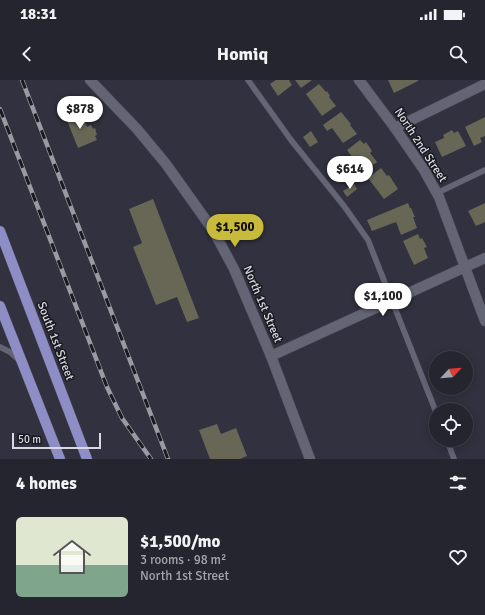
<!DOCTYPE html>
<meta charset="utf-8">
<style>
:root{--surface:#25252f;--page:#2d2d37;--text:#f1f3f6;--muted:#a3a5aa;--line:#42424b;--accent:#c8bb3b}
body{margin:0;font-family:Signika,sans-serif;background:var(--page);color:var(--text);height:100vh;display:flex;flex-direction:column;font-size:15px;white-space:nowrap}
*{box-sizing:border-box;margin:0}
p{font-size:13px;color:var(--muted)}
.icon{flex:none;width:22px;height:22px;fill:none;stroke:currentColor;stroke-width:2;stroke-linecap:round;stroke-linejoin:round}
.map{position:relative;height:379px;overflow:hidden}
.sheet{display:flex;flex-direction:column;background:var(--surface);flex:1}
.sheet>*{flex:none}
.needle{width:26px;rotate:64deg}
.controls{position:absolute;left:429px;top:271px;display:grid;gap:8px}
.controls a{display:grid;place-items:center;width:44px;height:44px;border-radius:50%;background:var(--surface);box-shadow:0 2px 10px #0003,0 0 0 1px var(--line);font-size:20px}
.scale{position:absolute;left:12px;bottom:10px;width:89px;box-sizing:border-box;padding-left:4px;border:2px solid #d7d8e1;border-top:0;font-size:11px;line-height:14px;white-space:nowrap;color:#d7d8e1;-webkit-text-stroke:3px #191920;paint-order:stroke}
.price{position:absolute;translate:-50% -34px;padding:0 9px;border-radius:14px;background:#fff;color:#222;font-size:13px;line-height:26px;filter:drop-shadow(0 1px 2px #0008)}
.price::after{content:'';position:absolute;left:50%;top:24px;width:12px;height:9px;margin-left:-6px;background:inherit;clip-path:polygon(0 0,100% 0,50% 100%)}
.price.on{background:var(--accent);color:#111}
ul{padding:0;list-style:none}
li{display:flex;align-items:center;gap:12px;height:100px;padding:0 16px}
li+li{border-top:1px solid var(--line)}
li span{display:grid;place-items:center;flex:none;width:112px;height:80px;border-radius:6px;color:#555}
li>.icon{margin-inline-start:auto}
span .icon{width:48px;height:48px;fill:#fffc;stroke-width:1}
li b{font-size:17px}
h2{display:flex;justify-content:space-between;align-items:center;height:48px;padding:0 16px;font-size:17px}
.status{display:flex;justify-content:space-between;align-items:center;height:28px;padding:0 20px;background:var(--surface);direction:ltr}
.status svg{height:11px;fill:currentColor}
header{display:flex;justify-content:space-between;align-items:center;height:52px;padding:0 16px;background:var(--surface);font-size:18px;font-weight:800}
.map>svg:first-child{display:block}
</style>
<div class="status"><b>18:31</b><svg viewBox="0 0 49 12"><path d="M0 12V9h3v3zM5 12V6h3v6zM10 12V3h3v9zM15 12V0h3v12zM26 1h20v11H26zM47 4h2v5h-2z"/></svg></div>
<header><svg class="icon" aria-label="back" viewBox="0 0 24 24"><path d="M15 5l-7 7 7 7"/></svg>Homiq<svg class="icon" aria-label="search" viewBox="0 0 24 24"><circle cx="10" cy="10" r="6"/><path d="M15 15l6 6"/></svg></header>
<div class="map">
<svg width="485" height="379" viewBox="0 0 485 379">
<rect width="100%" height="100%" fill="#31313f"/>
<g fill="#686756">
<polygon points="276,0 289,0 292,5 278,16 270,4"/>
<polygon points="295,0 312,0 301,8"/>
<polygon points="388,0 418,0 418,1 394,13"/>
<polygon points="319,4 326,12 327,11 330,16 329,17 336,26 322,36 306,14"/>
<polygon points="75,29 79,40 84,39 87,47 91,45 93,49 95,48 97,55 95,56 97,60 78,68 64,33"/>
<polygon points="341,32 351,44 350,45 357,54 343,63 332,48 327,51 323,45"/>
<polygon points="485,37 485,56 480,58 482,62 474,66 465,47"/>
<polygon points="452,50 454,53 458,51 466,66 442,77 435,62 444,58 443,55"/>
<polygon points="311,51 318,62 310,67 303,57"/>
<polygon points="360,60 364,64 366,62 372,71 370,73 377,82 363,92 347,70"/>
<polygon points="381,88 387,96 389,95 398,109 384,119 368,98"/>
<polygon points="354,104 357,109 347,117 343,111"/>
<polygon points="153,119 199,238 187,242 177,217 156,225 133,167 142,163 129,129"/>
<polygon points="408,123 410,128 411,128 415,137 413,137 417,148 401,155 396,142 372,151 367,140"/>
<polygon points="485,123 485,142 476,146 468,131"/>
<polygon points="418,154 420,159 422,158 427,167 424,168 428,178 414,185 403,161"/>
<polygon points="217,344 221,354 236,348 247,376 240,379 210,379 199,350"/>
</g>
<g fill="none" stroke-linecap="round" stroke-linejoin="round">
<defs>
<g id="service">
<polyline points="248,0 291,60 344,126 368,160 436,332"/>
<polyline points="437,113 485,90"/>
<polyline points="0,267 10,272 19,280"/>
<polyline points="447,360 454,379"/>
</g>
<g id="minor">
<polyline points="359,0 395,48 424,90 439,117 485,241"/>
<polyline points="395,48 485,4"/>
<polyline points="271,276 485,178"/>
</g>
<polyline id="secondary" points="90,0 137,49 166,84 213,150 234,189 271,276 310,379"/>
<g id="primary">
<polyline points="0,151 87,379"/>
<polyline points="0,226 60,379"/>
</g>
</defs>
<use href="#service" stroke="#4e4e5a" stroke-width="6"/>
<use href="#minor" stroke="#4e4e5a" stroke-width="11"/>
<use href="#secondary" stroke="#4e4e5a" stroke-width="11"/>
<use href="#primary" stroke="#4e4e5a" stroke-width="11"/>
<use href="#service" stroke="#636474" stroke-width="5.5"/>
<use href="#minor" stroke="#636474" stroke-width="10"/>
<use href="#secondary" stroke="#636474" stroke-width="10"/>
<use href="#primary" stroke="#8f8dc6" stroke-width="10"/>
<defs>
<g id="rail">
<polyline points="22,0 168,379"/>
<polyline points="0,29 107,307 122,338 151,379"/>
</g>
</defs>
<use href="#rail" stroke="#999aa4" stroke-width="4.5"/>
<use href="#rail" stroke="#191920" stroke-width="3" stroke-dasharray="9" stroke-linecap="butt"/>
</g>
<g text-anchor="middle" stroke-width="3" stroke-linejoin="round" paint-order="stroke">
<g font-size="12" fill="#d7d8e1" stroke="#191920">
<text transform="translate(421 65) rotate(57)" y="4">North 2nd Street</text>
<text transform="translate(263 224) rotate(67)" y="4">North 1st Street</text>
<text transform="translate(56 261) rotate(69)" y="4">South 1st Street</text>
</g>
</g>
</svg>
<div class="controls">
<a><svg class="needle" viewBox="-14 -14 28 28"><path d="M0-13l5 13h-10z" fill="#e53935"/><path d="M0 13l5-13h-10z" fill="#a3a5aa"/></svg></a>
<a><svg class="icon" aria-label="locate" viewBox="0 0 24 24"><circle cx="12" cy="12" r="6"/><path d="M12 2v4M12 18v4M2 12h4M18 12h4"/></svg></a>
</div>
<div class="scale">50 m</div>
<b class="price" style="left:80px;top:50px">$878</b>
<b class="price" style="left:350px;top:110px">$614</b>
<b class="price on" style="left:235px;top:168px">$1,500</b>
<b class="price" style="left:383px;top:237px">$1,100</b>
</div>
<section class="sheet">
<h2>4 homes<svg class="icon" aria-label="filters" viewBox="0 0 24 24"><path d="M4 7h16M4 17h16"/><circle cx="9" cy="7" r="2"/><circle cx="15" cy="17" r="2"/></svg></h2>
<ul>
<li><span style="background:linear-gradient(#dfe7d0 60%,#7fa58c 0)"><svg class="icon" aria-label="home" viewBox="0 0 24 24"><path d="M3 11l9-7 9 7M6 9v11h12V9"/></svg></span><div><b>$1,500/mo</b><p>3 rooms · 98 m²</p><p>North 1st Street</p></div><svg class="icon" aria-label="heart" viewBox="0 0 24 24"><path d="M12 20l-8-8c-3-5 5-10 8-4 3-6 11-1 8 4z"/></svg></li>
</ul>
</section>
